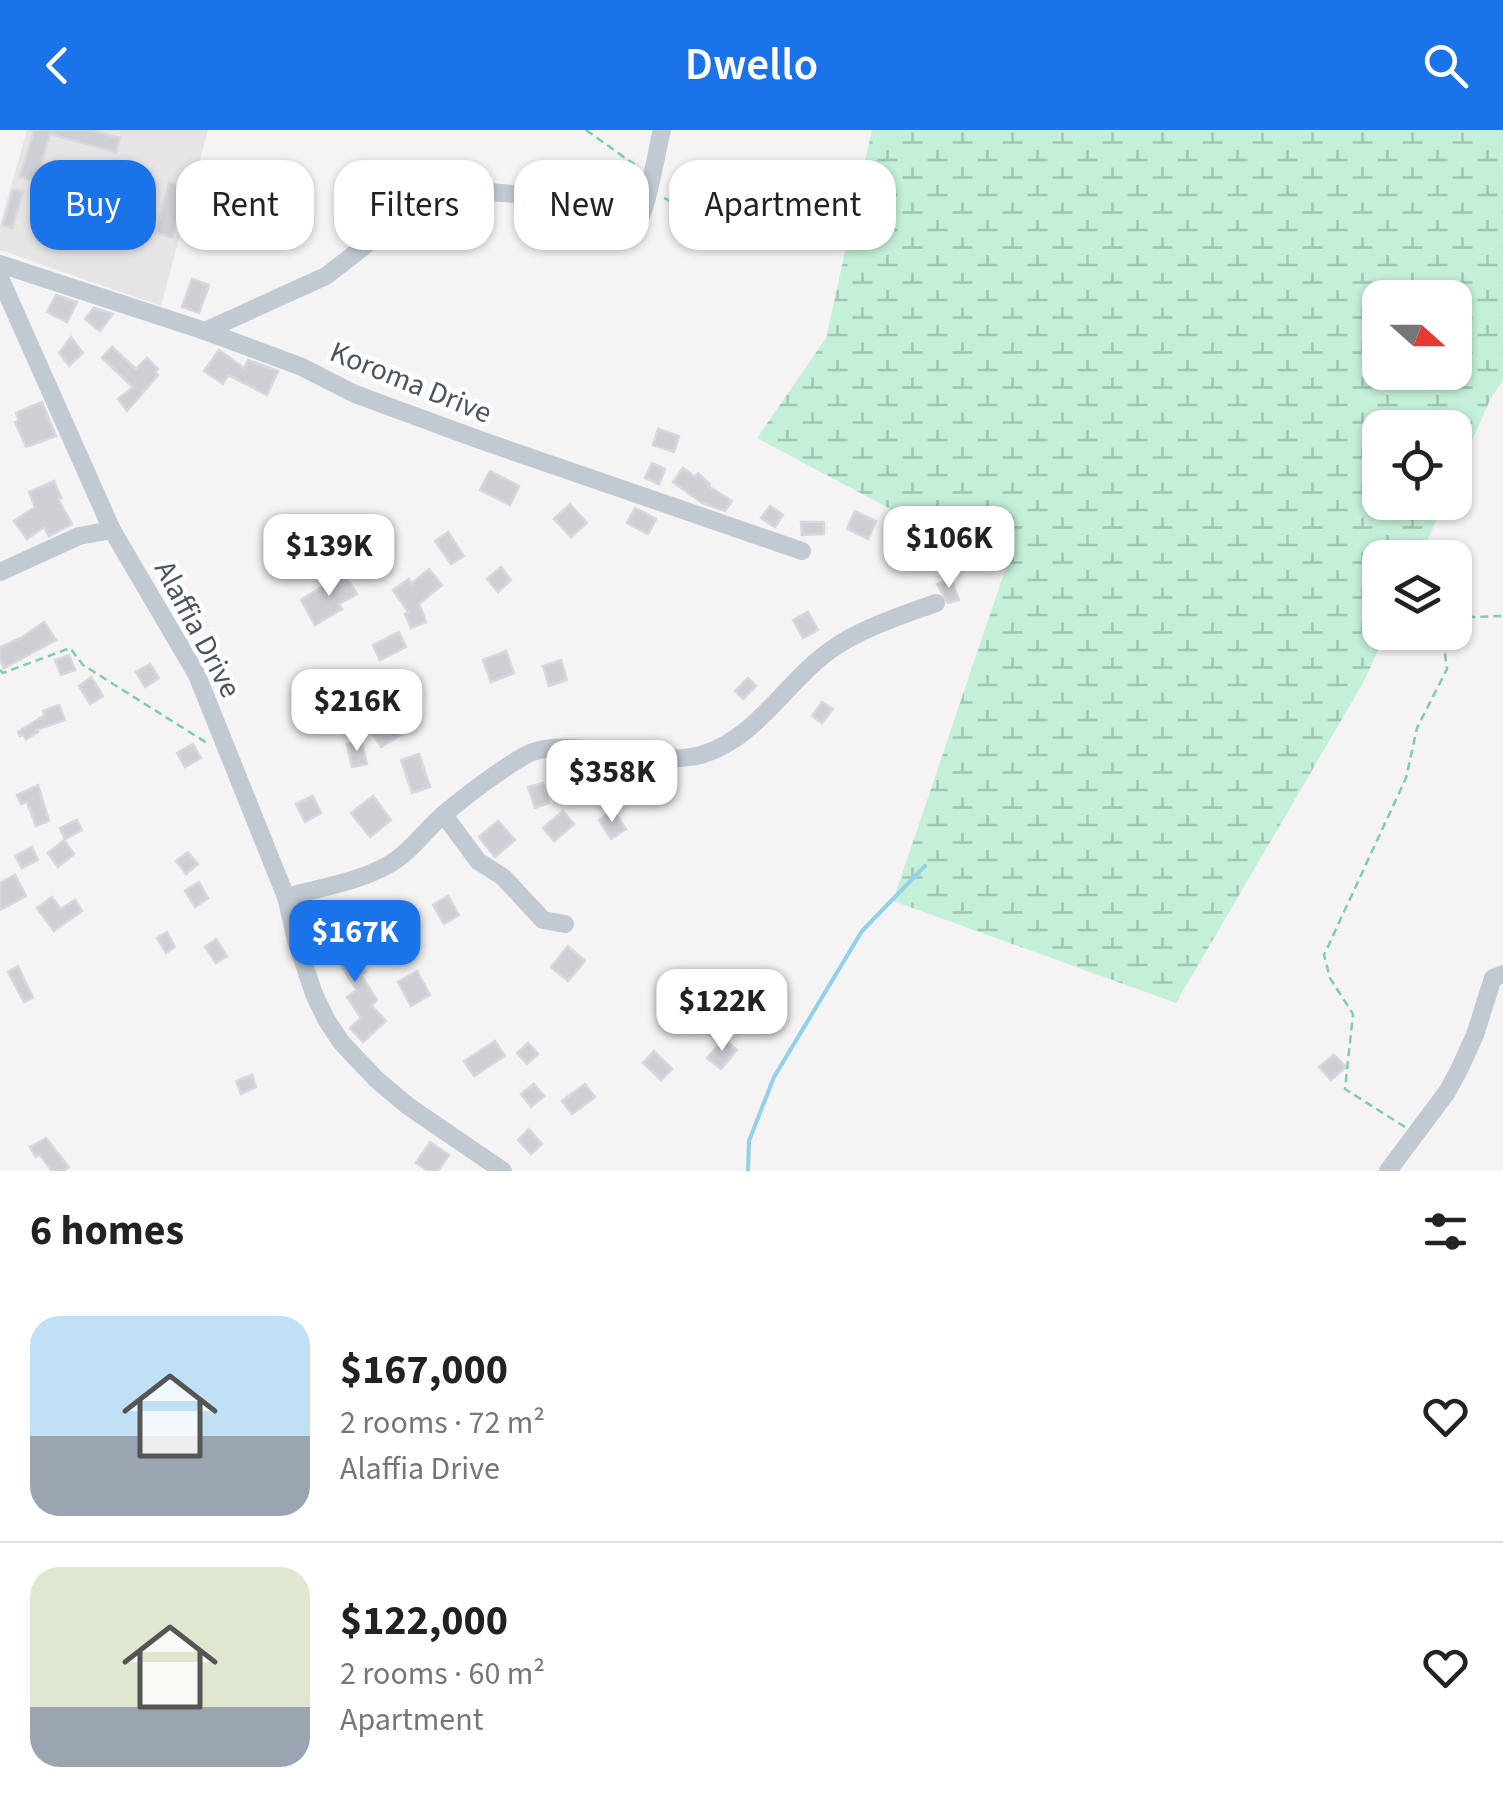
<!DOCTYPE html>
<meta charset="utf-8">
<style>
:root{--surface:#fff;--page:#f6f6f6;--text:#222;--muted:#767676;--line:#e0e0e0;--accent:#1a73e8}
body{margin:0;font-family:"Source Sans 3",sans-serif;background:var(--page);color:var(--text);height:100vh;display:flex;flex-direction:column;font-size:38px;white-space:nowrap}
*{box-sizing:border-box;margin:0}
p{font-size:32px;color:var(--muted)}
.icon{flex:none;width:55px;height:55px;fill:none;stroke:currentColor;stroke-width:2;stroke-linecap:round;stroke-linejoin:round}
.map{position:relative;height:1041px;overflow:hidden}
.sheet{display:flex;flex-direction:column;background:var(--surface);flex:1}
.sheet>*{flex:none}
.guide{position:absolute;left:30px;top:30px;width:1000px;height:90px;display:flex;gap:20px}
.needle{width:65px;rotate:111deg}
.fabs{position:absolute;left:1362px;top:150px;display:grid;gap:20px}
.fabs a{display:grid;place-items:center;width:110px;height:110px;border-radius:20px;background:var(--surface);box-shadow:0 2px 8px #0004;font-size:50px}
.price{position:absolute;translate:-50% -85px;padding:0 22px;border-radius:20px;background:#fff;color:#222;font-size:32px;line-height:65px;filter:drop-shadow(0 2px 5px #0008)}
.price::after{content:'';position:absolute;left:50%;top:60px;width:30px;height:22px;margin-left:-15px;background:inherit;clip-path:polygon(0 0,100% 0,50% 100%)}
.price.current{background:var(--accent);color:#fff}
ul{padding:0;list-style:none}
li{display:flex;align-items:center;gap:30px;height:250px;padding:0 30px}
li+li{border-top:2px solid var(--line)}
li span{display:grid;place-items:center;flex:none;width:280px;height:200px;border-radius:30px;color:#555}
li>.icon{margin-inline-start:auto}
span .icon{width:120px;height:120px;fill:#fffc;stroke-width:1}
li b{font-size:42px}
h2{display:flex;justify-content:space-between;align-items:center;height:120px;padding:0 30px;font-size:42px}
.chip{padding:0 35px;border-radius:30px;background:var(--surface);box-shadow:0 2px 8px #0004;font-size:35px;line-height:90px}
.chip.current{background:var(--accent);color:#fff}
header{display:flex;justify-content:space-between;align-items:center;height:130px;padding:0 30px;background:var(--accent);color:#fff;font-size:45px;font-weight:600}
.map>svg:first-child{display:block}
</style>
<header><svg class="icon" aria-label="back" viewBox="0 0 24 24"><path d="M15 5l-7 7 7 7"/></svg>Dwello<svg class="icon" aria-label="search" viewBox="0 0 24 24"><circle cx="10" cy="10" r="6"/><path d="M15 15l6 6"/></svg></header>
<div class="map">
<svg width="1503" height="1041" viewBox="0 0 1503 1041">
<defs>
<pattern id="wetland-marsh" width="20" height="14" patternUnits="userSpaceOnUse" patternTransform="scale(2.5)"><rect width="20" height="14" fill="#c4f0d9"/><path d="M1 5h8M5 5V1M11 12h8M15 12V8" fill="none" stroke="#a1c5b3"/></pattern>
</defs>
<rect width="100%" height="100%" fill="#f5f3f3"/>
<polygon fill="#e6e4e5" points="27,0 208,0 161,176 0,120 0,95"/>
<path fill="url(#wetland-marsh)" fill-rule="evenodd" d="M 872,0 L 1503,0 L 1503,250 L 1491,268 L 1455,348 L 1455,298 L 1380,298 L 1380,372 L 1444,373 L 1420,427 L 1380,428 L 1380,502 L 1386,503 L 1363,553 L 1176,873 L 893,771 L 1005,440 L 757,308 L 826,208 ZM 1380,168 L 1455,168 L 1455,242 L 1380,242 Z"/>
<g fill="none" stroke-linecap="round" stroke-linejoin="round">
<polyline stroke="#92d1ec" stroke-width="4" points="748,1041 749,1011 774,947 862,801 925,736"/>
</g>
<g fill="#cdcfd5" stroke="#d7d8de" stroke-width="2.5">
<polygon points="34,0 91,0 120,8 116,22 50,4 36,52 20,47"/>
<polygon points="169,53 185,57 172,107 156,103"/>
<polygon points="77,54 127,72 121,87 71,69"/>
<polygon points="13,60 23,62 12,98 3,95"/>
<polygon points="192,149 209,155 199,183 182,177"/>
<polygon points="56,165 77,172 67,192 47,182"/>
<polygon points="94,178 113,184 100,201 85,189"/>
<polygon points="71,207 83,223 69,236 59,223"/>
<polygon points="112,217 136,239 147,228 158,239 155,242 158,245 127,281 118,269 133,257 102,228"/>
<polygon points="219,220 244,238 248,230 278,241 267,265 228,245 223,254 204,241"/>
<polygon points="42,272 56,306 26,317 15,292 19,290 16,283"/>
<polygon points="658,299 679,306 674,322 653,315"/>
<polygon points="652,333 665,339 659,354 645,348"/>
<polygon points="683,338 695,347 698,343 710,354 708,356 732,371 725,381 702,373 673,352"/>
<polygon points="490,341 519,356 510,375 480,360"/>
<polygon points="54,351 61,368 58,369 72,394 49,406 44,397 27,409 14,391 35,377 29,362"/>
<polygon points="570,374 587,393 571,407 554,389"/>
<polygon points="770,376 783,385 775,397 761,388"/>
<polygon points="635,378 656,389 648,404 627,393"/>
<polygon points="855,381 876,391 868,409 847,399"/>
<polygon points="801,392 824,392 824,404 802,405"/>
<polygon points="448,402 464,426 451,434 435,411"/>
<polygon points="501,437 511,450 498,462 487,449"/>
<polygon points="429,439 442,455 419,474 426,492 411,498 405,484 409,483 393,460 409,449 411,454"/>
<polygon points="344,443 357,464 339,474 342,479 315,495 301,470"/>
<polygon points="951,449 959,470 948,473 937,454"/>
<polygon points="808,482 818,500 803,508 793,490"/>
<polygon points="44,492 56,510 4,538 0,530 0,517 21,508"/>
<polygon points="399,502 406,517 380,530 373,515"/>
<polygon points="506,521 514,543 491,552 483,530"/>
<polygon points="69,525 75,540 61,545 55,530"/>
<polygon points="561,530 567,550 549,556 543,536"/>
<polygon points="150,534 159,548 145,557 136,542"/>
<polygon points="91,547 103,566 90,574 79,556"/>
<polygon points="748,548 756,556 743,569 735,561"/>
<polygon points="822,572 833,579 822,593 812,586"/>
<polygon points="59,575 65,590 36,600 38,602 26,609 23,605 20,606 18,602 45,585 43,581"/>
<polygon points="400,582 410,599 381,617 370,600"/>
<polygon points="361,610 367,634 352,637 347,614"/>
<polygon points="193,614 201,628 185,637 177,623"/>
<polygon points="419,624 430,657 412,663 401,630"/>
<polygon points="543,653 549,673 535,678 528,657"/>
<polygon points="38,655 49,691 36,696 27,672 21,674 17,665"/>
<polygon points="313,666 321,683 305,692 296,674"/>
<polygon points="373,666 391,690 370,707 351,683"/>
<polygon points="613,680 626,699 611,709 599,690"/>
<polygon points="563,681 574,694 554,711 543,698"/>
<polygon points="77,690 82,700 65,709 60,698"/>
<polygon points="498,691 515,710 495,727 479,707"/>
<polygon points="64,710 74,724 58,737 48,723"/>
<polygon points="32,717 38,730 22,738 15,726"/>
<polygon points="188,722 198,734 186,744 176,731"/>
<polygon points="15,745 26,766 0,780 0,753"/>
<polygon points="199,752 208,768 195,777 185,761"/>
<polygon points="448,766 459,785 444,794 433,775"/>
<polygon points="52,767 61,779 75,770 82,781 54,801 37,778"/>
<polygon points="391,778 409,810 397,817 382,783"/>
<polygon points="341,798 354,826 366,842 361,845 377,870 371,875 386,891 363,912 350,898 361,888 347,867 357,860 332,822 328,824 320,808"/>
<polygon points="167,802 175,817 166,823 157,808"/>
<polygon points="216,809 227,826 216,833 205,817"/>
<polygon points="568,816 585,831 568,851 551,837"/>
<polygon points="18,836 33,868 24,872 8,842"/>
<polygon points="417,841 430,865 411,876 398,852"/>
<polygon points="724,909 737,920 721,939 707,928"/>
<polygon points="495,911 505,926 474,946 464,931"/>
<polygon points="528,913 538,924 527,934 517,923"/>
<polygon points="654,921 672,939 661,950 643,933"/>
<polygon points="1334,925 1346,937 1331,950 1319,937"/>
<polygon points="252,945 256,957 241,964 236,951"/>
<polygon points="534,954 544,966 531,977 521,964"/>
<polygon points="585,954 595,967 572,984 562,971"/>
<polygon points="529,999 542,1014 531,1024 518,1010"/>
<polygon points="46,1008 69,1037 64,1041 52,1041 40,1025 36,1027 30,1017"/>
<polygon points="430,1012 449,1025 438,1041 428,1041 416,1033"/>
</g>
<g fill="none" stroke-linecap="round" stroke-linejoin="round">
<g stroke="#7bcfad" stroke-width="2.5" stroke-dasharray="8 5" stroke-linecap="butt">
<polyline points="586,0 638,37"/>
<polyline points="664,68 678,75 697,114"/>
<polyline points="1455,482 1473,487 1503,486"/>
<polyline points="0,540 3,543 70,518 83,535 207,613"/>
<polyline points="1405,997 1345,959 1353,884 1330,848 1324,825 1406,648 1417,598 1447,539 1442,502"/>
</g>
<g stroke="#c1c9d2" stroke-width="18">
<polyline points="0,134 205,201 302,237 355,264 480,310 802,421"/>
<polyline points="0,148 112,400 197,545 286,767 296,810 314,864 326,889 341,912 377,950 408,976 503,1041"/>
<path d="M 205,201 L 326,146 L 389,97 L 427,77 L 479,61 L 524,65 L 595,89 L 638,92 C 647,80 657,19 662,0"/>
<polyline points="0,442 79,406 112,400"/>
<polyline points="444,685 478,731 503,747 543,790 565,794"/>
<path d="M 286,767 C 319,758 358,752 388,735 C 410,723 425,700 444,684 C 468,664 497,642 524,626 C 567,601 652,641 704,624 C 760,606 789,546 838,515 C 868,496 903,485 936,473"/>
<polyline points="1388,1041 1447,962 1459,940 1475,905 1493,848 1503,844"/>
</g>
</g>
<g text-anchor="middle" stroke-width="9" stroke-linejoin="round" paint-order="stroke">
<g font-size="30" fill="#4a5461" stroke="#fff">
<text transform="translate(411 252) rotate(22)" y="10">Koroma Drive</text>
<text transform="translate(198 499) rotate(62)" y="10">Alaffia Drive</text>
</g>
</g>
</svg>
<div class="fabs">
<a><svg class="needle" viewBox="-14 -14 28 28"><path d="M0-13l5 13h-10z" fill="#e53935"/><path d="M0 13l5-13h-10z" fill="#767676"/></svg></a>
<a><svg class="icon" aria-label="locate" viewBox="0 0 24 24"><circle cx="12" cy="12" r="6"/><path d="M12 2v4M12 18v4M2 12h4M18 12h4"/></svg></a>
<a><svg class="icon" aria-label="layers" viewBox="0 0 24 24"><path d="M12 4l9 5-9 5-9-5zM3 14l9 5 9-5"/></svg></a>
</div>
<b class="price" style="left:949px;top:461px">$106K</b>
<b class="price" style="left:329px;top:469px">$139K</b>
<b class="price" style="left:357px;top:624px">$216K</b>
<b class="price" style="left:612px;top:695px">$358K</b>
<b class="price current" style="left:355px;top:855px">$167K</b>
<b class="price" style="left:722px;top:924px">$122K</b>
<div class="guide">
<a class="chip current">Buy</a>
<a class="chip">Rent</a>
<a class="chip">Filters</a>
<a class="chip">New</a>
<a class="chip">Apartment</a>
</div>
</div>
<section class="sheet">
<h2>6 homes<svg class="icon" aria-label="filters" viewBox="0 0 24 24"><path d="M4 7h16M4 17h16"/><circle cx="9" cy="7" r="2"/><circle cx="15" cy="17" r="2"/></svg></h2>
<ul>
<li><span style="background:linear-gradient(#bfe0f5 60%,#9aa5b1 0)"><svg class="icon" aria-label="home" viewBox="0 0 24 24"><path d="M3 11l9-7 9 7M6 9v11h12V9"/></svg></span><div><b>$167,000</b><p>2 rooms · 72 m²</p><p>Alaffia Drive</p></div><svg class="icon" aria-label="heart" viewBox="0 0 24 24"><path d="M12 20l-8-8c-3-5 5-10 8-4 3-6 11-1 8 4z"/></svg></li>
<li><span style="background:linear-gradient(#dfe7d0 70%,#9aa5b1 0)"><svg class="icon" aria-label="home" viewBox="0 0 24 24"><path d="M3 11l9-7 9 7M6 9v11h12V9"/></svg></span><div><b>$122,000</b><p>2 rooms · 60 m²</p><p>Apartment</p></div><svg class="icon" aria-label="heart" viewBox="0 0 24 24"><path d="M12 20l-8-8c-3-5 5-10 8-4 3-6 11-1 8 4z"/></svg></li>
</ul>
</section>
